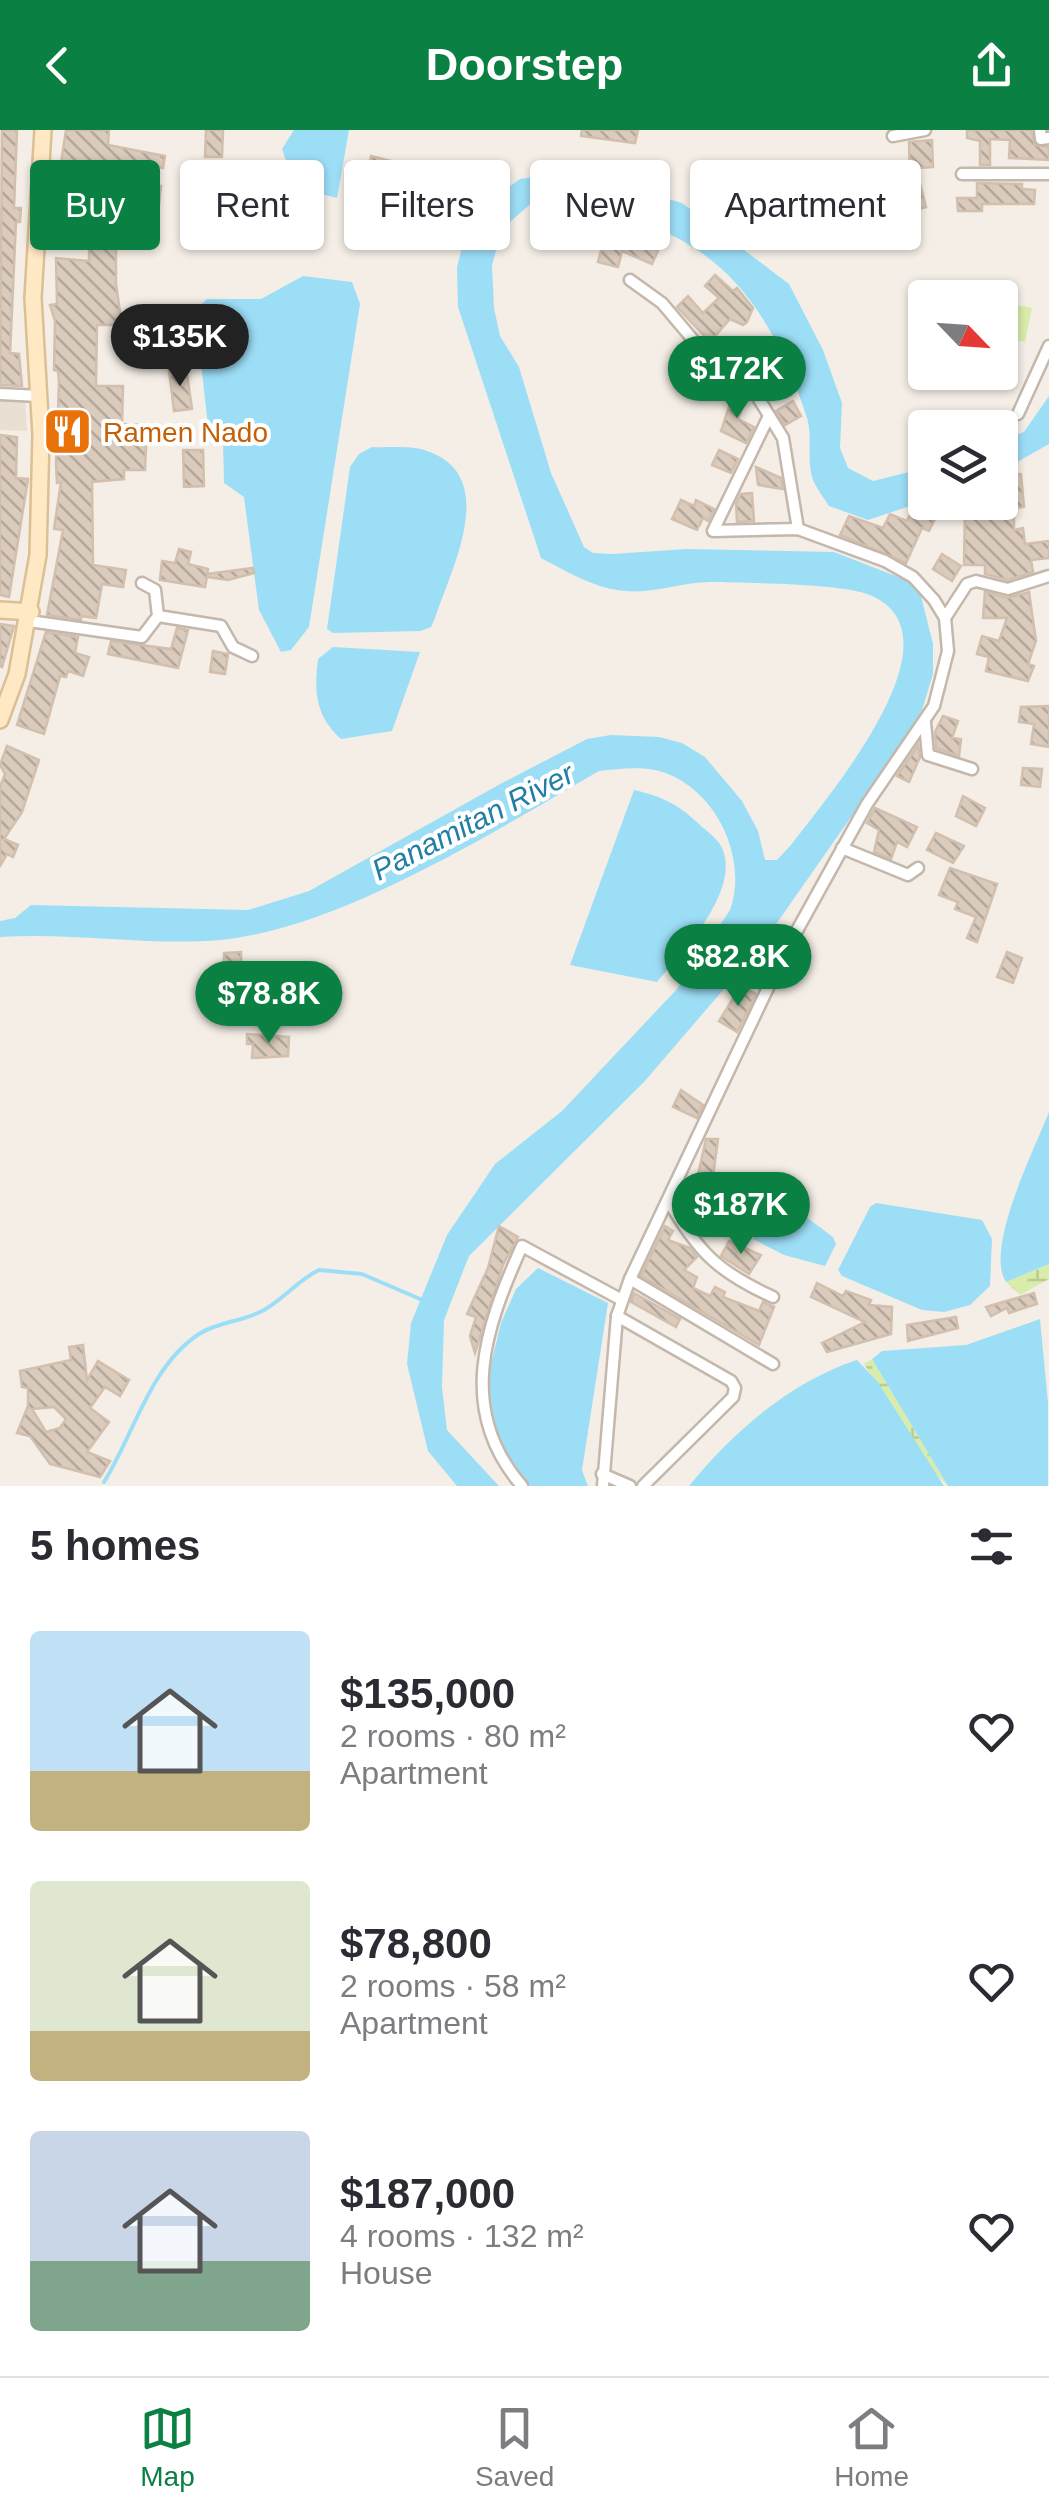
<!DOCTYPE html>
<meta charset="utf-8">
<style>
:root{--surface:#fff;--page:#f7f7f7;--text:#2b2b33;--muted:#7c7c81;--line:#e1e1e2;--accent:#0b8043}
body{margin:0;font-family:Arial,sans-serif;background:var(--page);color:var(--text);height:100vh;display:flex;flex-direction:column;font-size:38px;white-space:nowrap}
*{box-sizing:border-box;margin:0}
p{font-size:32px;color:var(--muted)}
.icon{flex:none;width:55px;height:55px;fill:none;stroke:currentColor;stroke-width:2;stroke-linecap:round;stroke-linejoin:round}
.map{position:relative;height:1356px;overflow:hidden}
.side{display:flex;flex-direction:column;background:var(--surface);flex:1}
.side>*{flex:none}
.hud{position:absolute;left:30px;top:30px;width:990px;height:90px;display:flex;gap:20px}
.needle{width:65px;rotate:115deg}
.fabs{position:absolute;left:908px;top:150px;display:grid;gap:20px}
.fabs a{display:grid;place-items:center;width:110px;height:110px;border-radius:10px;background:var(--surface);box-shadow:0 2px 8px #0004;font-size:50px}
.price{position:absolute;translate:-50% -85px;padding:0 22px;border-radius:35px;background:var(--accent);color:#fff;font-size:32px;line-height:65px;filter:drop-shadow(0 2px 5px #0008)}
.price::after{content:'';position:absolute;left:50%;top:60px;width:30px;height:22px;margin-left:-15px;background:inherit;clip-path:polygon(0 0,100% 0,50% 100%)}
.price.on{background:#222;color:#fff}
ul{padding:0;list-style:none}
li{display:flex;align-items:center;gap:30px;height:250px;padding:0 30px}
li span{display:grid;place-items:center;flex:none;width:280px;height:200px;border-radius:10px;color:#555}
li>.icon{margin-inline-start:auto}
span .icon{width:120px;height:120px;fill:#fffc;stroke-width:1}
li b{font-size:42px}
h2{display:flex;justify-content:space-between;align-items:center;height:120px;padding:0 30px;font-size:42px}
.tag{padding:0 35px;border-radius:10px;background:var(--surface);box-shadow:0 2px 8px #0004;font-size:35px;line-height:90px}
.tag.on{background:var(--accent);color:#fff}
header{display:flex;justify-content:space-between;align-items:center;height:130px;padding:0 30px;background:var(--accent);color:#fff;font-size:45px;font-weight:800}
.menu{display:flex;justify-content:space-around;align-items:center;height:140px;border-top:2px solid var(--line);background:var(--surface);font-size:28px;color:var(--muted)}
.menu a{display:grid;justify-items:center;gap:5px}
.menu .on{color:var(--accent)}
.map>svg:first-child{display:block}
</style>
<header><svg class="icon" aria-label="back" viewBox="0 0 24 24"><path d="M15 5l-7 7 7 7"/></svg>Doorstep<svg class="icon" aria-label="share" viewBox="0 0 24 24"><path d="M12 15V3M7 8l5-5 5 5M5 13v7h14v-7"/></svg></header>
<div class="map">
<svg width="1049" height="1356" viewBox="0 0 1049 1356">
<defs>
<pattern id="wetland-marsh" width="20" height="14" patternUnits="userSpaceOnUse" patternTransform="scale(2.5)"><rect width="20" height="14" fill="#d8ecab"/><path d="M1 5h8M5 5V1M11 12h8M15 12V8" fill="none" stroke="#bbcb94"/></pattern>
<pattern id="building-back-hatch" width="6" height="6" patternUnits="userSpaceOnUse" patternTransform="scale(2.5)"><rect width="6" height="6" fill="#dacbbd"/><path d="M-1 5l2 2M0 0l6 6M5-1l2 2" fill="none" stroke="#b3a69a"/></pattern>
</defs>
<rect width="100%" height="100%" fill="#f4eee6"/>
<polygon fill="#e9dfd3" points="0,262 25,264 27,301 0,300"/>
<g fill="url(#wetland-marsh)">
<polygon points="1049,1134 1049,1149 1020,1165 1006,1152"/>
<polygon points="872,1229 948,1356 935,1343 864,1234"/>
</g>
<polygon fill="#d8ecab" points="1000,172 1032,178 1025,212 1000,207"/>
<g fill="#9ddef7">
<polygon points="294,0 349,0 337,68 309,61 294,98 282,93 287,69 280,52 288,36 282,19"/>
<path d="M 574,41 L 682,73 L 789,154 L 823,220 L 842,273 L 840,318 L 848,338 L 873,351 L 925,338 L 925,371 L 868,390 L 829,376 C 824,368 817,359 813,350 C 806,331 813,307 807,288 C 759,140 689,86 534,71 L 502,99 L 492,135 L 494,178 L 500,206 L 519,237 L 551,343 L 584,417 L 593,423 L 612,424 L 687,419 L 834,422 L 906,450 L 921,466 L 933,514 L 933,544 L 919,590 L 760,817 L 644,952 L 469,1126 L 444,1190 L 442,1257 L 447,1300 L 499,1356 L 457,1356 L 428,1321 L 407,1234 L 411,1193 L 447,1105 L 495,1034 L 562,981 L 677,859 L 730,780 C 748,730 718,664 668,644 C 646,635 622,639 599,641 C 495,701 339,799 220,810 C 147,816 73,802 0,807 L 0,791 L 15,788 L 31,775 L 248,780 L 309,761 L 502,653 L 587,609 L 611,605 L 659,607 L 682,613 L 705,627 L 742,671 L 758,701 L 765,730 L 777,730 L 791,715 C 826,668 967,506 870,465 C 842,453 744,453 710,452 C 682,452 653,464 626,461 C 595,459 568,442 541,428 L 458,177 L 457,137 L 470,85 L 520,49 Z"/>
<polygon points="303,146 352,152 360,174 309,497 291,520 281,522 259,480 244,367 224,353 223,310 208,296 195,180 207,169 261,169"/>
<polygon points="1049,266 1049,314 1000,342 1000,311 1024,302"/>
<path d="M 372,317 C 389,318 411,315 427,321 C 501,346 451,439 435,488 L 431,497 L 421,501 L 333,503 L 327,499 L 350,337 L 359,324 Z"/>
<path d="M 333,517 L 420,522 L 392,601 L 341,609 C 315,586 314,561 318,529 Z"/>
<path d="M 634,660 C 664,667 678,674 701,696 C 708,702 718,709 722,718 C 741,760 683,822 657,852 L 570,835 Z"/>
<path d="M 1049,982 L 1049,1134 L 1006,1152 C 984,1119 1035,1018 1049,982 Z"/>
<polygon points="778,1072 786,1072 833,1107 836,1114 825,1136 784,1125 753,1109 769,1078"/>
<polygon points="876,1073 982,1090 992,1109 990,1156 970,1175 944,1182 922,1180 842,1146 838,1140 870,1077"/>
<polygon points="538,1138 608,1173 582,1340 588,1356 530,1356 499,1320 487,1250 501,1193 516,1159"/>
<polygon points="1040,1189 1048,1273 1048,1356 948,1356 872,1229 882,1221 966,1215"/>
<path d="M 857,1230 L 877,1251 L 944,1356 L 689,1356 C 733,1302 790,1252 857,1230 Z"/>
</g>
<g fill="none" stroke-linecap="round" stroke-linejoin="round">
<path stroke="#9ddef7" stroke-width="4" d="M 104,1352 C 134,1304 150,1236 199,1204 C 219,1191 243,1192 264,1180 C 284,1169 298,1150 319,1140 L 362,1144 L 427,1172"/>
</g>
<g fill="url(#building-back-hatch)" stroke="#d3bfad" stroke-width="2.5" fill-rule="evenodd">
<polygon points="2,0 17,0 14,78 21,78 20,92 16,92 10,223 19,224 22,256 0,255"/>
<polygon points="66,0 109,0 108,15 165,26 163,38 153,36 146,54 85,42 84,66 103,68 102,80 139,81 144,55 161,56 158,84 144,82 143,103 116,102 116,154 122,195 97,195 96,256 123,256 122,294 147,295 145,340 124,340 124,349 92,352 93,435 126,440 123,457 102,454 96,488 81,486 81,490 47,485 63,400 54,399 61,352 57,353 56,334 59,252 58,241 54,240 55,191 50,175 57,174 56,128 89,131 89,109 60,107 62,88 53,87"/>
<polygon points="206,0 223,0 222,27 205,27"/>
<polygon points="582,0 638,0 635,13 581,6"/>
<polygon points="967,0 1031,0 1035,15 1049,17 1049,30 1009,28 1010,10 990,9 990,35 980,35 980,11 967,8"/>
<polygon points="932,10 933,37 916,38 926,77 908,82 901,56 910,53 909,12"/>
<polygon points="371,26 399,33 392,61 366,55"/>
<polygon points="977,53 1022,54 1022,59 1035,60 1034,74 982,74 982,81 958,81 957,68 977,68"/>
<polygon points="636,101 662,112 652,134 622,121 618,137 598,132 603,113 598,111 600,105 631,113"/>
<polygon points="715,145 733,161 737,158 753,178 747,192 743,195 730,189 710,212 677,177 688,166 703,183 719,168 705,156"/>
<polygon points="186,237 192,279 174,281 169,240"/>
<polygon points="733,265 745,270 738,289 754,297 746,313 721,301"/>
<polygon points="793,271 801,286 785,295 776,281"/>
<polygon points="0,305 17,307 16,348 28,349 9,467 0,465"/>
<polygon points="183,320 203,320 204,356 184,357"/>
<polygon points="719,320 738,329 731,343 712,335"/>
<polygon points="756,337 781,348 783,359 758,355"/>
<polygon points="1021,344 1024,377 1014,378 1014,400 1023,398 1025,414 1049,411 1049,428 1031,430 1033,442 1008,450 985,444 985,435 964,435 965,378 980,378 979,388 1005,386 1000,346"/>
<polygon points="752,363 754,391 737,392 736,374 741,364"/>
<polygon points="681,370 694,376 696,370 714,379 708,391 703,388 697,400 672,389"/>
<polygon points="914,375 937,385 929,401 922,398 906,433 840,405 849,386 883,398 890,384 907,391"/>
<polygon points="179,419 191,422 188,434 208,439 207,444 253,438 254,443 228,450 207,447 205,457 160,450 162,431 175,433"/>
<polygon points="942,424 961,436 952,451 933,439"/>
<polygon points="985,462 1007,468 1029,462 1036,511 1028,534 1034,536 1028,551 986,541 989,527 977,524 982,506 999,511 1007,488 983,488"/>
<polygon points="0,494 14,496 2,537 0,536"/>
<polygon points="177,498 188,500 178,538 108,524 111,511 171,519"/>
<polygon points="46,502 78,507 75,523 89,527 83,546 68,541 66,547 60,546 44,604 17,595"/>
<polygon points="213,521 228,524 225,544 210,542"/>
<polygon points="1049,576 1049,617 1031,614 1034,594 1019,592 1021,577"/>
<polygon points="943,586 958,591 952,608 961,609 959,626 936,618 935,602"/>
<polygon points="918,615 920,627 909,652 897,646"/>
<polygon points="7,616 39,630 22,682 4,709 18,715 13,727 7,724 0,736 0,657 5,644 0,635"/>
<polygon points="1023,638 1042,639 1040,657 1021,655"/>
<polygon points="963,666 985,678 976,696 956,686"/>
<polygon points="875,678 917,697 907,717 897,712 891,729 874,722 879,700 867,693"/>
<polygon points="936,703 964,716 953,733 927,720"/>
<polygon points="950,738 997,754 977,812 967,808 976,787 955,779 958,772 939,765"/>
<polygon points="241,822 242,866 224,868 224,823"/>
<polygon points="1007,822 1022,828 1013,853 997,847"/>
<polygon points="741,856 756,864 737,902 719,891"/>
<polygon points="247,904 289,907 288,926 252,928 253,914 247,914"/>
<polygon points="681,960 703,975 697,988 673,977"/>
<polygon points="706,1009 718,1009 710,1069 721,1090 714,1087 706,1101 688,1079 694,1064 682,1062 687,1053 696,1054"/>
<polygon points="499,1096 518,1107 503,1135 475,1223 470,1206 476,1187 467,1184 488,1138"/>
<polygon points="665,1096 673,1101 668,1110 690,1118 697,1127 684,1140 697,1147 693,1158 710,1166 715,1157 725,1162 723,1167 759,1181 763,1172 774,1177 759,1215 641,1146"/>
<polygon points="729,1111 761,1125 749,1144 721,1126"/>
<polygon points="817,1153 843,1166 846,1161 871,1170 869,1175 892,1177 891,1204 827,1222 822,1213 865,1192 811,1167"/>
<polygon points="634,1163 680,1189 676,1197 631,1172"/>
<polygon points="1034,1163 1037,1174 1009,1183 1007,1178 991,1186 986,1177"/>
<polygon points="956,1187 958,1198 908,1211 907,1195"/>
<path d="M 83,1215 L 87,1250 L 98,1231 L 129,1250 L 120,1266 L 105,1257 L 90,1278 L 109,1292 L 87,1322 L 110,1331 L 100,1347 L 50,1334 L 30,1306 L 17,1303 L 28,1276 L 28,1258 L 22,1257 L 20,1241 L 71,1230 L 69,1217 ZM 54,1277 L 66,1289 L 60,1298 L 46,1302 L 32,1279 Z"/>
</g>
<g fill="none" stroke-linecap="round" stroke-linejoin="round">
<defs>
<g id="street">
<polyline points="1040,0 1041,9 1049,8"/>
<polyline points="893,6 925,0"/>
<polyline points="962,44 1049,44"/>
<polyline points="630,150 662,173 705,224 744,245 783,308 798,399"/>
<polyline points="0,264 39,266"/>
<polyline points="1018,284 1049,216"/>
<polyline points="158,486 221,496 233,517 252,526"/>
<polyline points="945,488 967,454 976,451 1008,459 1049,446"/>
<polyline points="29,491 142,507 158,486 155,460 142,453"/>
<polyline points="925,593 928,625 972,639"/>
<polyline points="842,718 908,745 918,738"/>
<path d="M 668,1070 C 698,1122 718,1142 773,1167"/>
<polyline points="630,1149 773,1234"/>
<polyline points="617,1186 731,1251 735,1258 733,1267 643,1356"/>
<polyline points="602,1344 630,1356"/>
<path d="M 522,1356 C 456,1280 485,1198 522,1116 L 622,1170"/>
<polyline points="603,1356 617,1186 630,1149 784,824 867,674 934,576 948,521 945,488 934,470 913,447 885,431 798,399 713,401 769,286"/>
</g>
<g id="secondary">
<polyline points="0,480 31,482"/>
<polyline points="0,590 17,544 38,425 41,305 33,168 43,0"/>
</g>
</defs>
<use href="#street" stroke="#c4b7ab" stroke-width="15"/>
<use href="#secondary" stroke="#dcbf93" stroke-width="20"/>
<use href="#street" stroke="#fff" stroke-width="10"/>
<use href="#secondary" stroke="#ffe9c5" stroke-width="15"/>
</g>
<defs>
<symbol id="restaurant-square" viewBox="-11 -11 22 22"><rect x="-9" y="-9" width="18" height="18" rx="4" fill="#e8710a" stroke="#fff"/><path d="M-5-6h1v4h1v-4h1v4h1v-4h1v5L-1.5 .5V6h-2V.5L-5-1ZM5-6V6H3V1.5H1.5Q1.5-4 5-6Z" fill="#fff"/></symbol>
</defs>
<g fill-rule="evenodd">
<use href="#restaurant-square" x="40" y="274" width="55" height="55"/>
</g>
<g text-anchor="middle" stroke-width="8" stroke-linejoin="round" paint-order="stroke">
<g font-size="28" fill="#c56008" stroke="#fff" text-anchor="start">
<text x="103" y="312">Ramen Nado</text>
</g>
<g font-size="30" font-style="italic" fill="#217ea4" stroke="#fff">
<text transform="translate(473 692) rotate(-27)" y="10">Panamitan River</text>
</g>
</g>
</svg>
<div class="fabs">
<a><svg class="needle" viewBox="-14 -14 28 28"><path d="M0-13l5 13h-10z" fill="#e53935"/><path d="M0 13l5-13h-10z" fill="#7c7c81"/></svg></a>
<a><svg class="icon" aria-label="layers" viewBox="0 0 24 24"><path d="M12 4l9 5-9 5-9-5zM3 14l9 5 9-5"/></svg></a>
</div>
<b class="price on" style="left:180px;top:259px">$135K</b>
<b class="price" style="left:737px;top:291px">$172K</b>
<b class="price" style="left:738px;top:879px">$82.8K</b>
<b class="price" style="left:269px;top:916px">$78.8K</b>
<b class="price" style="left:741px;top:1127px">$187K</b>
<div class="hud">
<a class="tag on">Buy</a>
<a class="tag">Rent</a>
<a class="tag">Filters</a>
<a class="tag">New</a>
<a class="tag">Apartment</a>
</div>
</div>
<section class="side">
<h2>5 homes<svg class="icon" aria-label="filters" viewBox="0 0 24 24"><path d="M4 7h16M4 17h16"/><circle cx="9" cy="7" r="2"/><circle cx="15" cy="17" r="2"/></svg></h2>
<ul>
<li><span style="background:linear-gradient(#bfe0f5 70%,#c2b280 0)"><svg class="icon" aria-label="home" viewBox="0 0 24 24"><path d="M3 11l9-7 9 7M6 9v11h12V9"/></svg></span><div><b>$135,000</b><p>2 rooms · 80 m²</p><p>Apartment</p></div><svg class="icon" aria-label="heart" viewBox="0 0 24 24"><path d="M12 20l-8-8c-3-5 5-10 8-4 3-6 11-1 8 4z"/></svg></li>
<li><span style="background:linear-gradient(#dfe7d0 75%,#c2b280 0)"><svg class="icon" aria-label="home" viewBox="0 0 24 24"><path d="M3 11l9-7 9 7M6 9v11h12V9"/></svg></span><div><b>$78,800</b><p>2 rooms · 58 m²</p><p>Apartment</p></div><svg class="icon" aria-label="heart" viewBox="0 0 24 24"><path d="M12 20l-8-8c-3-5 5-10 8-4 3-6 11-1 8 4z"/></svg></li>
<li><span style="background:linear-gradient(#c9d6e8 65%,#7fa58c 0)"><svg class="icon" aria-label="home" viewBox="0 0 24 24"><path d="M3 11l9-7 9 7M6 9v11h12V9"/></svg></span><div><b>$187,000</b><p>4 rooms · 132 m²</p><p>House</p></div><svg class="icon" aria-label="heart" viewBox="0 0 24 24"><path d="M12 20l-8-8c-3-5 5-10 8-4 3-6 11-1 8 4z"/></svg></li>
</ul>
</section>
<nav class="menu">
<a class="on"><svg class="icon" aria-label="map" viewBox="0 0 24 24"><path d="M3 6l6-2 6 2 6-2v14l-6 2-6-2-6 2zM9 4v14M15 6v14"/></svg>Map</a>
<a><svg class="icon" aria-label="saved" viewBox="0 0 24 24"><path d="M7 4h10v16l-5-4-5 4z"/></svg>Saved</a>
<a><svg class="icon" aria-label="home" viewBox="0 0 24 24"><path d="M3 11l9-7 9 7M6 9v11h12V9"/></svg>Home</a>
</nav>
